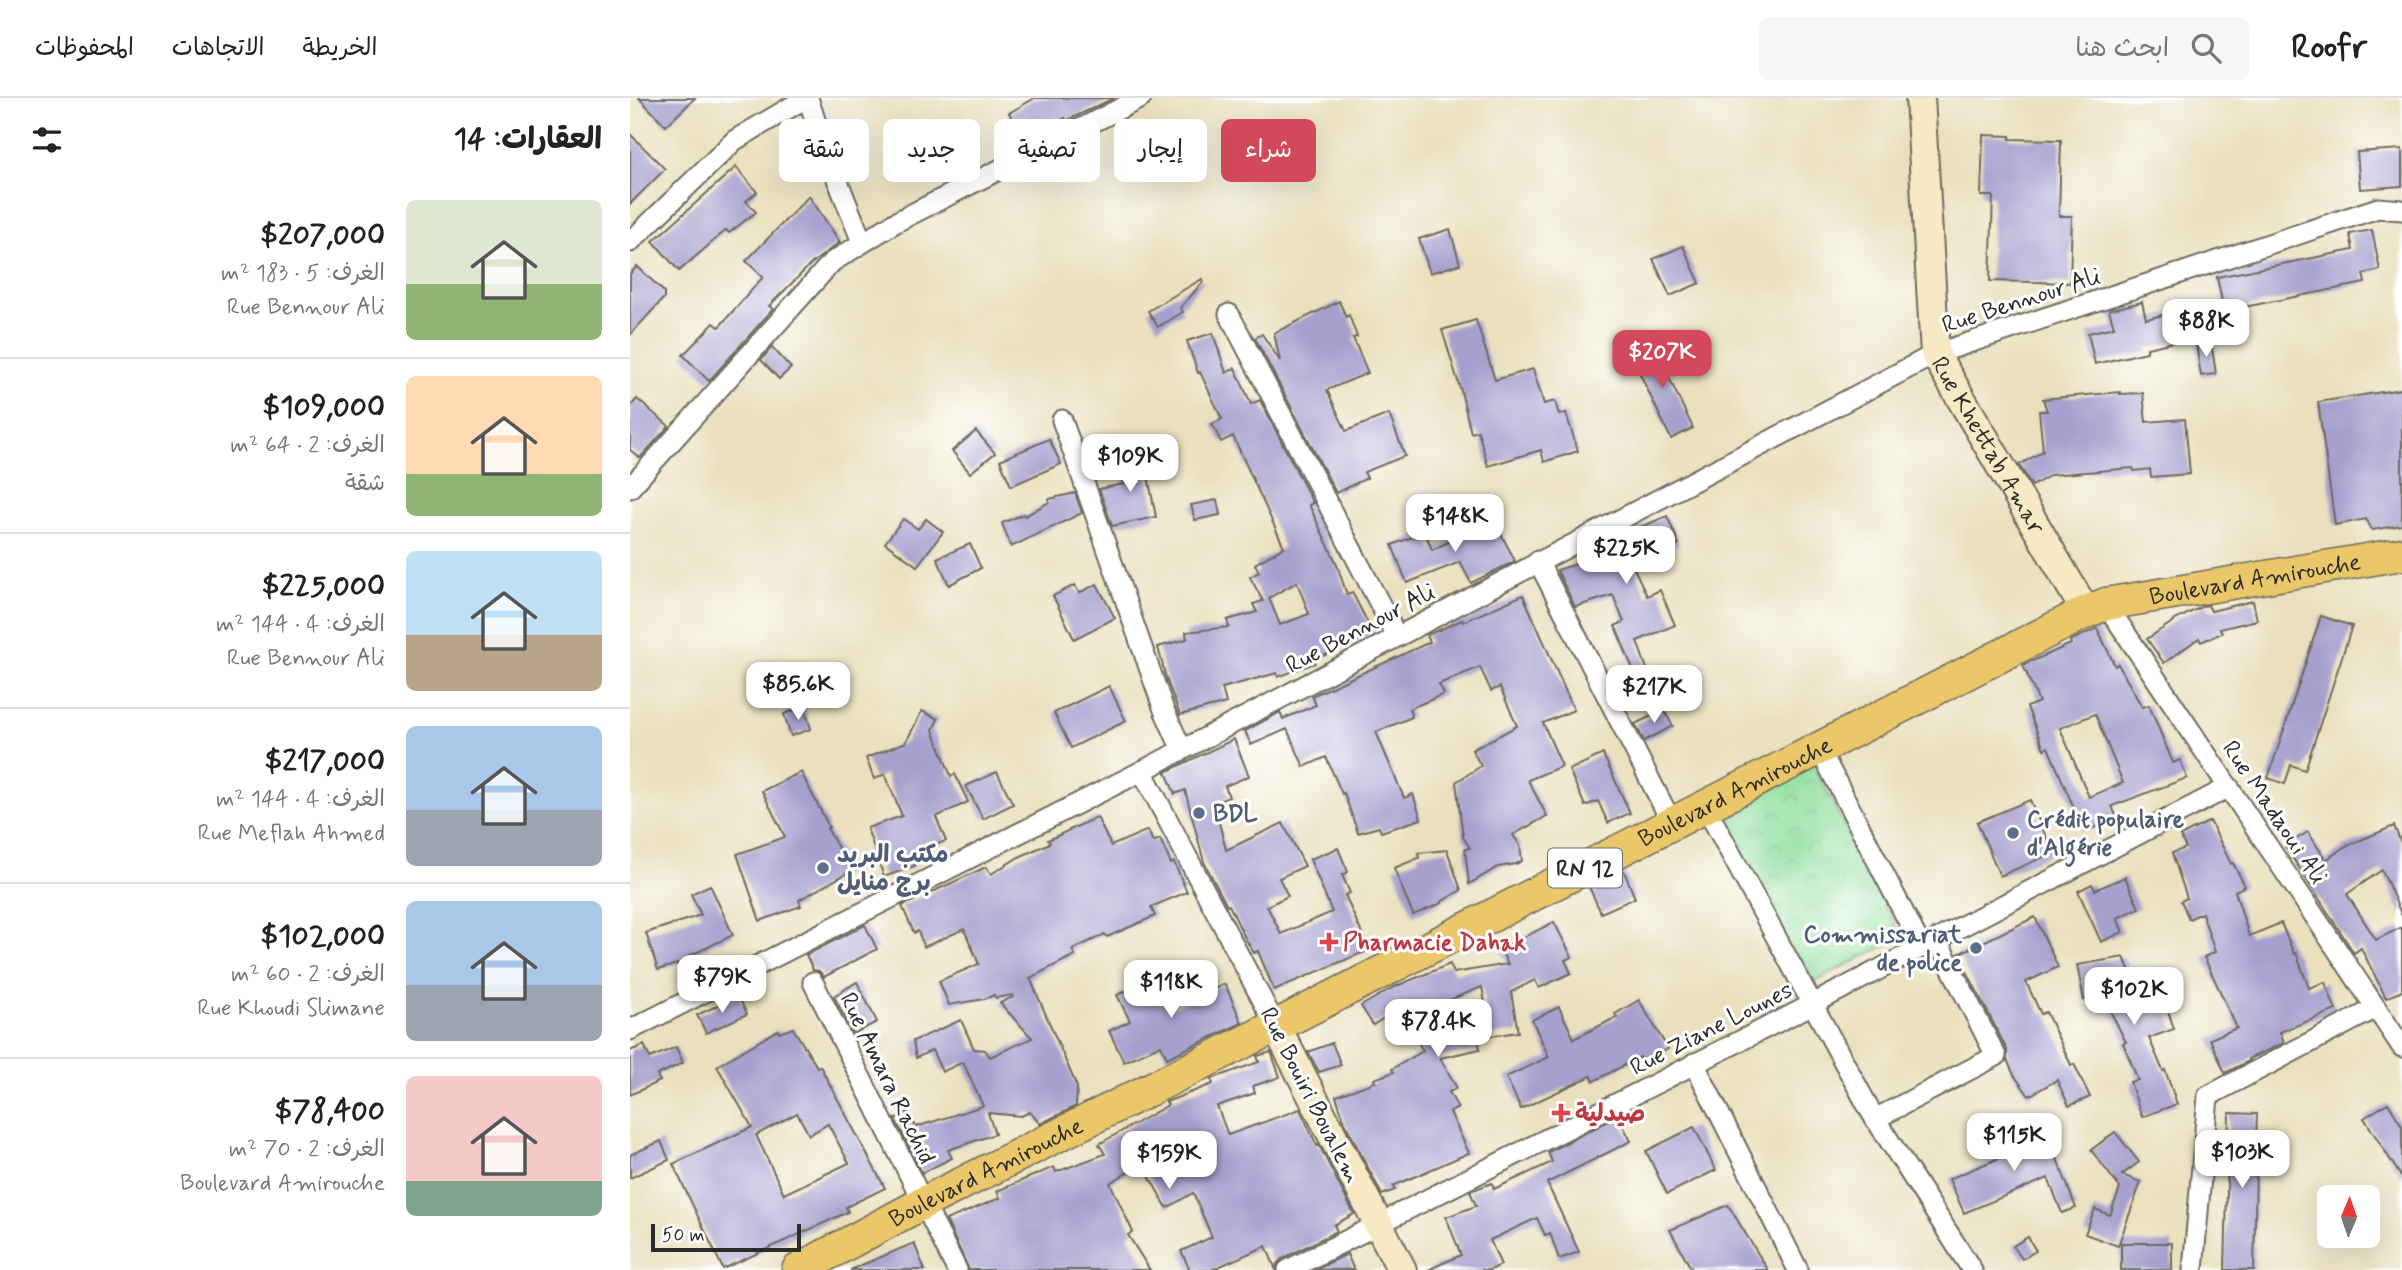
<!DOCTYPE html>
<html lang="ar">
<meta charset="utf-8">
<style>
:root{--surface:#fff;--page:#f6f6f6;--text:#222;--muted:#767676;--line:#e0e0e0;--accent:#d1495b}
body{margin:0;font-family:Mynerve,"Playpen Sans Arabic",sans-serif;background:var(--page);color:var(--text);direction:rtl;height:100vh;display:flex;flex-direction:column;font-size:26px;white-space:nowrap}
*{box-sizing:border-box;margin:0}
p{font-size:23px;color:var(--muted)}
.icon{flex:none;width:38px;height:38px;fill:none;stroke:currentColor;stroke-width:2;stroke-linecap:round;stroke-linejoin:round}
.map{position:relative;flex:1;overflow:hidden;direction:ltr}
.drawer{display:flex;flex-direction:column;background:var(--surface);width:630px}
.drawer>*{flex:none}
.guide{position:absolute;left:21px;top:21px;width:665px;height:63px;direction:rtl;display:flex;gap:14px}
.needle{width:46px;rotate:2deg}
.fabs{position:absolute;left:1687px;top:1087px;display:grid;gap:14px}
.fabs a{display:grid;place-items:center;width:63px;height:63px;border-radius:10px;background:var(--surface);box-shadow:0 7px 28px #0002;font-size:35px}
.scale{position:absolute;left:21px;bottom:18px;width:150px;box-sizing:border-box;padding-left:7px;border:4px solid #2b2b2b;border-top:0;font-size:19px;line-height:24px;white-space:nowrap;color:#2b2b2b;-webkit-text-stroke:5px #fff;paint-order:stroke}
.price{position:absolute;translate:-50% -60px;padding:0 16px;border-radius:14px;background:#fff;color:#222;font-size:23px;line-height:46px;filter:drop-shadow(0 2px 4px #0008)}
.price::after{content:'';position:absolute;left:50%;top:42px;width:21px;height:16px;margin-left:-10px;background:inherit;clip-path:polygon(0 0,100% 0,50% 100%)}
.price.selected{background:var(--accent);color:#fff}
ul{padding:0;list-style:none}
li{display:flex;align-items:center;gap:21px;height:175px;padding:0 28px}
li+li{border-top:2px solid var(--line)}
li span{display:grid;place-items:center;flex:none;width:196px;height:140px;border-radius:10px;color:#555}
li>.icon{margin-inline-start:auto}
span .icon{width:84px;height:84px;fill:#fffc;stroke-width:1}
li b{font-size:30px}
h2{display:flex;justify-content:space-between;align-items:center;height:84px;padding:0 28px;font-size:30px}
.tag{padding:0 24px;border-radius:10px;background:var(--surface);box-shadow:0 7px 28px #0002;font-size:24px;line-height:63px}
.tag.selected{background:var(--accent);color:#fff}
header{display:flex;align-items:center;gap:42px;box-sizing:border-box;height:98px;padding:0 35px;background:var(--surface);border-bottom:2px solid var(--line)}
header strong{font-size:33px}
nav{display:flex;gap:38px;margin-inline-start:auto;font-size:24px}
.search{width:490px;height:63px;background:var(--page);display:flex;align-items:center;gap:18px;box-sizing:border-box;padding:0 24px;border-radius:10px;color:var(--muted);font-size:26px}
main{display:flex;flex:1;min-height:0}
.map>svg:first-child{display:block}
</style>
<header>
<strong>Roofr</strong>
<div class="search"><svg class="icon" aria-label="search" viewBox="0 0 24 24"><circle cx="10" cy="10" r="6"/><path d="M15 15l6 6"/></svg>ابحث هنا</div>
<nav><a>الخريطة</a><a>الاتجاهات</a><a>المحفوظات</a></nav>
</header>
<main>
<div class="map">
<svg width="1772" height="1172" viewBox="0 0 1772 1172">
<defs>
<pattern id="park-crowns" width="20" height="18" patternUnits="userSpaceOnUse" patternTransform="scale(1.75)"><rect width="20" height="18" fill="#90de9c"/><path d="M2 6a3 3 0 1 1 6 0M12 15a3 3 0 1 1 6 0" fill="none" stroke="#7cbf87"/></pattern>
</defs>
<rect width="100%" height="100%" fill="#fff"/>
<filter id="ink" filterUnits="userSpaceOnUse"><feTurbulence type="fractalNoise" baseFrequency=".0143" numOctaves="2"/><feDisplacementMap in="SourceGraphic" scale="14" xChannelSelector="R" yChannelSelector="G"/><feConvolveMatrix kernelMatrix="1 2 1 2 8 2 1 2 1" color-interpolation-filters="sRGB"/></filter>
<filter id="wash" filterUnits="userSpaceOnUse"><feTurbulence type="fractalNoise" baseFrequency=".00686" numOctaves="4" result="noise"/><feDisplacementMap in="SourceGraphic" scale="28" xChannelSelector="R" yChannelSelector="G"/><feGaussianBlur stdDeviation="1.57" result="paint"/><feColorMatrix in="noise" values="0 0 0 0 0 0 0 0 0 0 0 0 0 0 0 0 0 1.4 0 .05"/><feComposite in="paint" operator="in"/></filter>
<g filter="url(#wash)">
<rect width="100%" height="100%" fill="#eae0bd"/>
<polygon fill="url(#park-crowns)" stroke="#5e8464" stroke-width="2" points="1177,655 1272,839 1174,889 1079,706"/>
<g id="blocks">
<g fill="#a6a0ce" fill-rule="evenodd">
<polygon points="9,0 65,0 36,28"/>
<polygon points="405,0 484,0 436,23 435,20 395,43 379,15"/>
<polygon points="327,34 343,58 310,80 294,56"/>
<polygon points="0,36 35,71 0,106"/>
<polygon points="1353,37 1380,38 1380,41 1431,42 1429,118 1442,118 1440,185 1360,183 1363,98 1351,98"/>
<polygon points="1772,51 1772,88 1730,91 1727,54"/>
<polygon points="106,69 127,94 116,103 126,114 99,135 96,132 49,173 23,143"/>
<polygon points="179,98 210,144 181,166 139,208 143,211 79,283 53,257 84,225 89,229 133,179 116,163"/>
<polygon points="820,131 830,166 800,175 789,141"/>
<polygon points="1742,132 1750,172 1733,176 1735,185 1594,213 1587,179 1723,152 1720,136"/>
<polygon points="1053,148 1070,185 1040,198 1023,161"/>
<polygon points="7,168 34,194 34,200 0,237 0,176"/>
<polygon points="572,181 573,184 550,210 553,214 528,229 518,213"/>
<polygon points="709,203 716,219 719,217 727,239 723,240 738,275 697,292 716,333 759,316 775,358 734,374 737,380 706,395 625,240 632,236 650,263 644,235"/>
<polygon points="1512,204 1516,221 1551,213 1557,241 1517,250 1517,254 1465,266 1458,235 1484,229 1479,212"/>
<polygon points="846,222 865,282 903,271 914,306 925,303 929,317 936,315 948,353 914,364 911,352 858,368 848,333 841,335 831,293 812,232"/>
<path d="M 583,235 L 596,275 L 605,270 L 621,306 L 630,302 L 683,405 L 679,407 L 706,464 L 717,497 L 722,494 L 743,535 L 684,562 L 685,565 L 648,579 L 647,575 L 592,590 L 596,605 L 550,617 L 536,580 L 528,549 L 557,541 L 556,534 L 599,529 L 597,522 L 627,514 L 623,506 L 633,503 L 620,479 L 629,474 L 625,466 L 654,449 L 603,338 L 591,344 L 582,326 L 592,321 L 570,274 L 568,275 L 557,243 ZM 667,484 L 679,516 L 650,527 L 639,500 Z"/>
<polygon points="1581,243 1586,276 1571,278 1566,246"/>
<polygon points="1022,244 1063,330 1041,341 1000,255"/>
<polygon points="142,249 161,270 149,281 131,262"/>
<polygon points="1772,291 1772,427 1742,432 1736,421 1705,427 1688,304"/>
<polygon points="1490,294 1490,296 1513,295 1516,324 1555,321 1560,376 1521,379 1520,371 1504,373 1503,370 1421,377 1402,388 1389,367 1413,353 1409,313 1417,313 1413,301"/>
<polygon points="7,301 39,328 10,360 0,352 0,309"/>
<polygon points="346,333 365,355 340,375 322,353"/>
<polygon points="419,341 431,366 381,388 370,362"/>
<polygon points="513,353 526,419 482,428 469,391 494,386 487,367"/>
<polygon points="445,395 452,415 381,449 372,425 394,416 395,418 419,404 419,401"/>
<polygon points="587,402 590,417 565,422 561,407"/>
<polygon points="1037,418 1049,446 1002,466 1017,498 1030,492 1045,527 1007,543 1018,574 1006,578 985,528 994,524 983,497 945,509 927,472 969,459 967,454 1008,435 1006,431"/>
<polygon points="273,421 288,431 296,421 313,434 287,468 255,445"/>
<polygon points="864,422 885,463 841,485 830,464 777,485 762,447 795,434 802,452"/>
<polygon points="340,446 351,470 319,487 307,460"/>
<polygon points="467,486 485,520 444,541 423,498 445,487 449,495"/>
<polygon points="893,497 944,612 913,625 932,668 898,682 917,718 883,737 890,747 892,763 886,766 868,769 839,786 835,751 840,750 833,739 826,684 851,668 842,652 887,628 870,589 861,593 850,569 809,586 814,596 779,611 782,619 746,634 774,700 783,696 791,721 751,734 749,729 728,735 714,695 712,696 696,659 674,669 657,631 621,647 615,633 650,614 653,621 686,607 682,598 800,544 797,537 832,522 833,524"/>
<polygon points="1623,503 1627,522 1590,531 1592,535 1571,544 1569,540 1534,565 1517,541 1547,521 1573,508 1578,507 1581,513"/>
<polygon points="1691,518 1722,528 1675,672 1661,667 1655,686 1638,680"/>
<path d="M 1467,530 L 1485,568 L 1488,566 L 1512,609 L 1519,607 L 1543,665 L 1550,662 L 1557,680 L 1482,708 L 1487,720 L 1454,734 L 1418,649 L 1414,651 L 1397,609 L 1409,604 L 1393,567 L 1441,546 L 1440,543 ZM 1465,616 L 1493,685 L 1459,699 L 1430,630 Z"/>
<polygon points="479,588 496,623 441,650 424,615"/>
<polygon points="174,609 181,631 161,638 154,616"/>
<polygon points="1034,612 1043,628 1014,643 1005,626"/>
<polygon points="292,613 308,621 303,632 321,678 325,676 338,704 306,719 316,743 281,756 285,768 254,779 237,730 272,718 255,676 244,681 236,660 276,644"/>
<polygon points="604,641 619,678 595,688 599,699 584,705 596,752 653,725 675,768 649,780 658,798 637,808 651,836 702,814 680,761 708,750 718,774 712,777 720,795 715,797 739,852 644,892 628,853 624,855 615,840 599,807 597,808 574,764 555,692 545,696 536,674"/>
<polygon points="973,656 1000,715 978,725 968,703 955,708 939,672"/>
<polygon points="171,674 199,729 197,730 221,773 169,802 171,808 130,823 107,756 155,739 132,693"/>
<polygon points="367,674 383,706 353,721 336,688"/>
<polygon points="1400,702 1423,755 1370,778 1347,724"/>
<polygon points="467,719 481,748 518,732 523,744 530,741 541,766 544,764 557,794 521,809 525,818 477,839 475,836 442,852 445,857 400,880 447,989 446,1008 410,1026 400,1014 391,1018 358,1015 365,1036 318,1052 322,1060 292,1075 265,1021 278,1014 286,1029 353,1008 333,964 312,974 302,952 286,960 283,943 331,922 344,951 355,952 360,959 402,940 370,905 383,899 382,897 366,900 364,897 354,901 319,907 309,883 349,866 334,831 294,849 288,833 284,835 272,808 356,769 361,776 389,759 420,745 418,742"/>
<polygon points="1580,723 1601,766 1603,765 1615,788 1605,793 1619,838 1651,825 1664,856 1666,855 1679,890 1695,884 1706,912 1650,934 1654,945 1618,961 1619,963 1595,975 1580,941 1607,930 1574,859 1585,854 1572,815 1559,821 1551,803 1557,800 1542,755 1556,750 1550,738"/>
<polygon points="1764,728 1772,747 1772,818 1752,772 1717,796 1746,842 1772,829 1772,893 1756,900 1731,850 1724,855 1655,748 1678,734 1696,762 1714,749"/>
<polygon points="817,752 831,792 811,804 812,805 783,817 764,770 789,760 788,755"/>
<polygon points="994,773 1005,800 971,815 959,789"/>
<polygon points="1495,779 1509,810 1487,820 1493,834 1471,844 1448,793 1462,786 1465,792"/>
<polygon points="80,787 103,837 59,858 60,862 28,872 16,835 71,817 61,796"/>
<polygon points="1405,819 1428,869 1396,884 1411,916 1416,914 1441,967 1444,966 1460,999 1439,1008 1427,982 1399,998 1384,977 1377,962 1377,952 1328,856"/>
<polygon points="924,824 942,859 935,862 941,875 909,890 905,882 881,894 888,934 861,938 852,889 812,905 824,934 846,930 850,951 810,960 827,990 819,994 828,1010 820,1014 839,1055 763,1088 765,1092 752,1097 715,1025 706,998 745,984 744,981 764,974 762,971 793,953 776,923 762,932 754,920 743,927 731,908 764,889 820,866 824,875 878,866 870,851"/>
<polygon points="235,827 247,851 194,879 189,873 183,872 176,857"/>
<polygon points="1494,859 1509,895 1530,888 1544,931 1519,940 1533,973 1535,972 1547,1006 1512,1019 1500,984 1508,982 1493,945 1496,944 1473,899 1454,902 1447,867"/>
<polygon points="526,879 541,910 595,886 612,925 537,960 531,947 494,964 479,933 500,923 487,897"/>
<polygon points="227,884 247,924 223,936 204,898"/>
<polygon points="108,898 117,916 76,935 67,917"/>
<polygon points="1009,902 1038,951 1014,965 1010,959 964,983 961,978 891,1011 876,979 919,959 902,922 929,909 944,941 987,919 985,916"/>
<path d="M 163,930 L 187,969 L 190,968 L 255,1090 L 216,1109 L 218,1114 L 93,1171 L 43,1066 L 122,1029 L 87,968 L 148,932 L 149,935 ZM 167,1015 L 179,1037 L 198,1026 L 219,1065 L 154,1096 L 126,1037 Z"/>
<polygon points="702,945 711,967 689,974 678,954"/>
<polygon points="14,947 20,960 46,949 53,965 27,977 30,983 0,997 0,953"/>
<polygon points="641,954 650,979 623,988 625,995 587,1008 598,1037 670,1011 687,1048 689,1047 724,1116 704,1127 707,1133 652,1161 647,1166 646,1172 636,1148 581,1172 560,1172 551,1153 582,1139 563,1095 537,1110 512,1066 480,1085 503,1134 498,1137 520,1172 339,1172 316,1122 370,1100 367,1093 424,1069 426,1074 475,1056 469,1046 538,1007 536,1004 583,986 581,981 629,964 627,958"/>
<polygon points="1758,1005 1772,1028 1772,1080 1734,1020"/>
<polygon points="1599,1015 1627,1016 1626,1043 1636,1043 1636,1071 1626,1071 1624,1172 1595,1172"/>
<polygon points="988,1018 1001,1043 917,1085 949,1154 929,1161 920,1135 915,1137 907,1120 860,1142 871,1167 860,1172 798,1172 831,1157 816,1119 846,1108 840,1093 862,1085 864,1091 922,1064 918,1054"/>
<polygon points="1410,1027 1420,1052 1423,1050 1446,1110 1432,1115 1418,1080 1334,1115 1319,1081 1379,1056 1373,1042"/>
<polygon points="1064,1029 1086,1072 1037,1096 1016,1053"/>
<polygon points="1485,1034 1509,1064 1492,1077 1511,1084 1488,1148 1455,1136 1465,1111 1480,1117 1490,1090 1461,1052"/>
<polygon points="31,1043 39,1062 0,1080 0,1057"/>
<polygon points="1098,1107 1138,1172 1062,1172 1040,1132"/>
<polygon points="1398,1139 1406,1153 1392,1161 1383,1148"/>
<polygon points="284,1145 295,1172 220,1172"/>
<rect x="1491" y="1145" width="51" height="27"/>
<polygon points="717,1156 724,1172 685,1172"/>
</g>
</g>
</g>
<g filter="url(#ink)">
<use href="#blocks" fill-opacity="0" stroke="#6e6a5e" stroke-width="2"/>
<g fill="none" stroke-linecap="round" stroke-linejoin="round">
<defs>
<g id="minor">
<polyline points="178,0 192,43 232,144"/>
<polyline points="0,144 105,42 176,0"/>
<polyline points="599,216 766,537"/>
<polyline points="432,322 534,612 552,652"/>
<polyline points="0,390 202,164 266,124 511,0"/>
<polyline points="908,463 1042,725"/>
<polyline points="1476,506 1772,949"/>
<polyline points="1189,650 1292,850"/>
<polyline points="512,673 646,928"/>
<polyline points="1075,708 1241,1014 1342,1172"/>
<polyline points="183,884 327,1172"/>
<polyline points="0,932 512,673 1305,256 1748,110 1772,112"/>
<polyline points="1064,965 1168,1172"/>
<polyline points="1245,1021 1366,958 1307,842"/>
<polyline points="658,1172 1183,906 1599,689"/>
<polyline points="1563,1172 1578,998 1746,910"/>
</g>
<g id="secondary">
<path id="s1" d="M 1290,0 L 1305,256 L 1456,514"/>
<polyline points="646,928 772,1172"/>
</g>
<g id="primary">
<path id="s2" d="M 168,1172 L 293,1105 L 646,928 L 1456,514 L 1476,506 L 1772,456"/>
</g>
</defs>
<use href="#minor" stroke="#6e6a5e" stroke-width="23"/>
<use href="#secondary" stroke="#6e6a5e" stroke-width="32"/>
<use href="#primary" stroke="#6e6a5e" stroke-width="35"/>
<use href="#minor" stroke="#fff" stroke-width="19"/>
<use href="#secondary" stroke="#f7e9c3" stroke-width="28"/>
<use href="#primary" stroke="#eac769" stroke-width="32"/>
</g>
</g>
<g fill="#5c6f8a" stroke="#fff" stroke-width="2.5">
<circle cx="569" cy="715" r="7"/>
<circle cx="1383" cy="735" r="7"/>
<circle cx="193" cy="770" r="7"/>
<circle cx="1346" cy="850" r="7"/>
</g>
<g fill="#e0444e" stroke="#fff" stroke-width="2.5">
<path d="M695.5 833.5h7v7h7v7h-7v7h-7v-7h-7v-7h7z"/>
<path d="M927.5 1004.5h7v7h7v7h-7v7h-7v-7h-7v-7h7z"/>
</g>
<g text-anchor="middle" stroke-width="6" stroke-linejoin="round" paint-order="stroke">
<rect fill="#fff" stroke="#6b6b6b" stroke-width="2" x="918" y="750.5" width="74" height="39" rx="5"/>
<g font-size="23" font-weight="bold" fill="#2b2b2b">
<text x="955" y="778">RN 12</text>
</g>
<g font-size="24" fill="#2b2b2b" stroke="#fff">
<text transform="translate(1391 202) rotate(-18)" y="8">Rue Bennour Ali</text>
<text dy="8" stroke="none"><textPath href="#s1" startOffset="362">Rue Khettab Amar</textPath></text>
<text dy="8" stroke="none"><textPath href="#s2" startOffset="1619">Boulevard Amirouche</textPath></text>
<text transform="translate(730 530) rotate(-28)" y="8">Rue Bennour Ali</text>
<text dy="8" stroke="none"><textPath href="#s2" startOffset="1052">Boulevard Amirouche</textPath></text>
<text transform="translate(1645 714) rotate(56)" y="8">Rue Madaoui Ali</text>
<text transform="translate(1081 930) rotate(-27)" y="8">Rue Ziane Lounes</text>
<text transform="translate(258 980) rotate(64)" y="8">Rue Amara Rachid</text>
<text transform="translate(681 997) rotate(63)" y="8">Rue Bouiri Boualem</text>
<text dy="8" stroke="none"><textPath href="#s2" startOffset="212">Boulevard Amirouche</textPath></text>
</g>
<g font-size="24" font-weight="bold" fill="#4e5e75" stroke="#fff" text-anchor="start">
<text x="583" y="723">BDL</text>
<text x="1397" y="729">Crédit populaire<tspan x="1397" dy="28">d'Algérie</tspan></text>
<text x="207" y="764">مكتب البريد<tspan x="207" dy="28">برج منايل</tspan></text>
<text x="1332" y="844" text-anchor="end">Commissariat<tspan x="1332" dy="28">de police</tspan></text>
</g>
<g font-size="24" font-weight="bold" fill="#be3a42" stroke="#fff" text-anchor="start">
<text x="713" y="852">Pharmacie Dahak</text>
<text x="945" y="1023">صيدلية</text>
</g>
</g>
</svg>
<div class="fabs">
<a><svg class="needle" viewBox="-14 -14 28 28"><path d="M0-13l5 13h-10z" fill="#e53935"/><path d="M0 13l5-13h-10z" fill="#767676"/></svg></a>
</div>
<div class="scale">50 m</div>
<b class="price" style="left:1576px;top:261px">$88K</b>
<b class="price selected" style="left:1032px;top:292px">$207K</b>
<b class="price" style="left:500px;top:396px">$109K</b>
<b class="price" style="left:825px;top:456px">$148K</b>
<b class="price" style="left:996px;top:488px">$225K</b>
<b class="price" style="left:168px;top:624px">$85.6K</b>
<b class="price" style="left:1024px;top:627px">$217K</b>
<b class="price" style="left:92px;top:917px">$79K</b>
<b class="price" style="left:541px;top:922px">$118K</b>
<b class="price" style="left:1504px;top:929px">$102K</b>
<b class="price" style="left:808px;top:961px">$78.4K</b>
<b class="price" style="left:1384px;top:1075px">$115K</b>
<b class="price" style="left:1612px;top:1092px">$103K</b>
<b class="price" style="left:539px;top:1093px">$159K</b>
<div class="guide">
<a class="tag selected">شراء</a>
<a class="tag">إيجار</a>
<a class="tag">تصفية</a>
<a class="tag">جديد</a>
<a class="tag">شقة</a>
</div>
</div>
<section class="drawer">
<h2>العقارات: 14<svg class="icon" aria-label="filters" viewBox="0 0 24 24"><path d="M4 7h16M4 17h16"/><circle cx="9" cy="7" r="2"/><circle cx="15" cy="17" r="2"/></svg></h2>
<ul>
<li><span style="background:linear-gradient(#dfe7d0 60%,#8fb573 0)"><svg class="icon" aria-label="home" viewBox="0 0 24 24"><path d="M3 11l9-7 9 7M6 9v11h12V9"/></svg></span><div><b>$207,000</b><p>الغرف: 5 · 183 m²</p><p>Rue Bennour Ali</p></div></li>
<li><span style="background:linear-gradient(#ffd9b3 70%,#8fb573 0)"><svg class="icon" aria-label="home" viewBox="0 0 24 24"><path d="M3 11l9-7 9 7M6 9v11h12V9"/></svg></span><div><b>$109,000</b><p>الغرف: 2 · 64 m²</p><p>شقة</p></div></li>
<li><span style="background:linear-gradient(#bfe0f5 60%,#b9a48a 0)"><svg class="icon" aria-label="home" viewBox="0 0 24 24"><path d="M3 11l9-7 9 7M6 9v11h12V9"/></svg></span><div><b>$225,000</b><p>الغرف: 4 · 144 m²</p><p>Rue Bennour Ali</p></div></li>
<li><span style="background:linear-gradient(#a9c7e8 60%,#9aa5b1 0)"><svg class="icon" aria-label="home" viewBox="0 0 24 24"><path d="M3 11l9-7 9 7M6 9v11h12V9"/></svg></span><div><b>$217,000</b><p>الغرف: 4 · 144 m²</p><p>Rue Meflah Ahmed</p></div></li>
<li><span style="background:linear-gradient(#a9c7e8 60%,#9aa5b1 0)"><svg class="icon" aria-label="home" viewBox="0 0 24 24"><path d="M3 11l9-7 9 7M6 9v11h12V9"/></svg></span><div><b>$102,000</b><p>الغرف: 2 · 60 m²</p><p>Rue Khoudi Slimane</p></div></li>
<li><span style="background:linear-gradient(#f6c9c9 75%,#7fa58c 0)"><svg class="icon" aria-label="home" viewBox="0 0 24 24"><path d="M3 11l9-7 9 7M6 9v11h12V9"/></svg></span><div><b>$78,400</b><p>الغرف: 2 · 70 m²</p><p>Boulevard Amirouche</p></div></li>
</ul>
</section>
</main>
